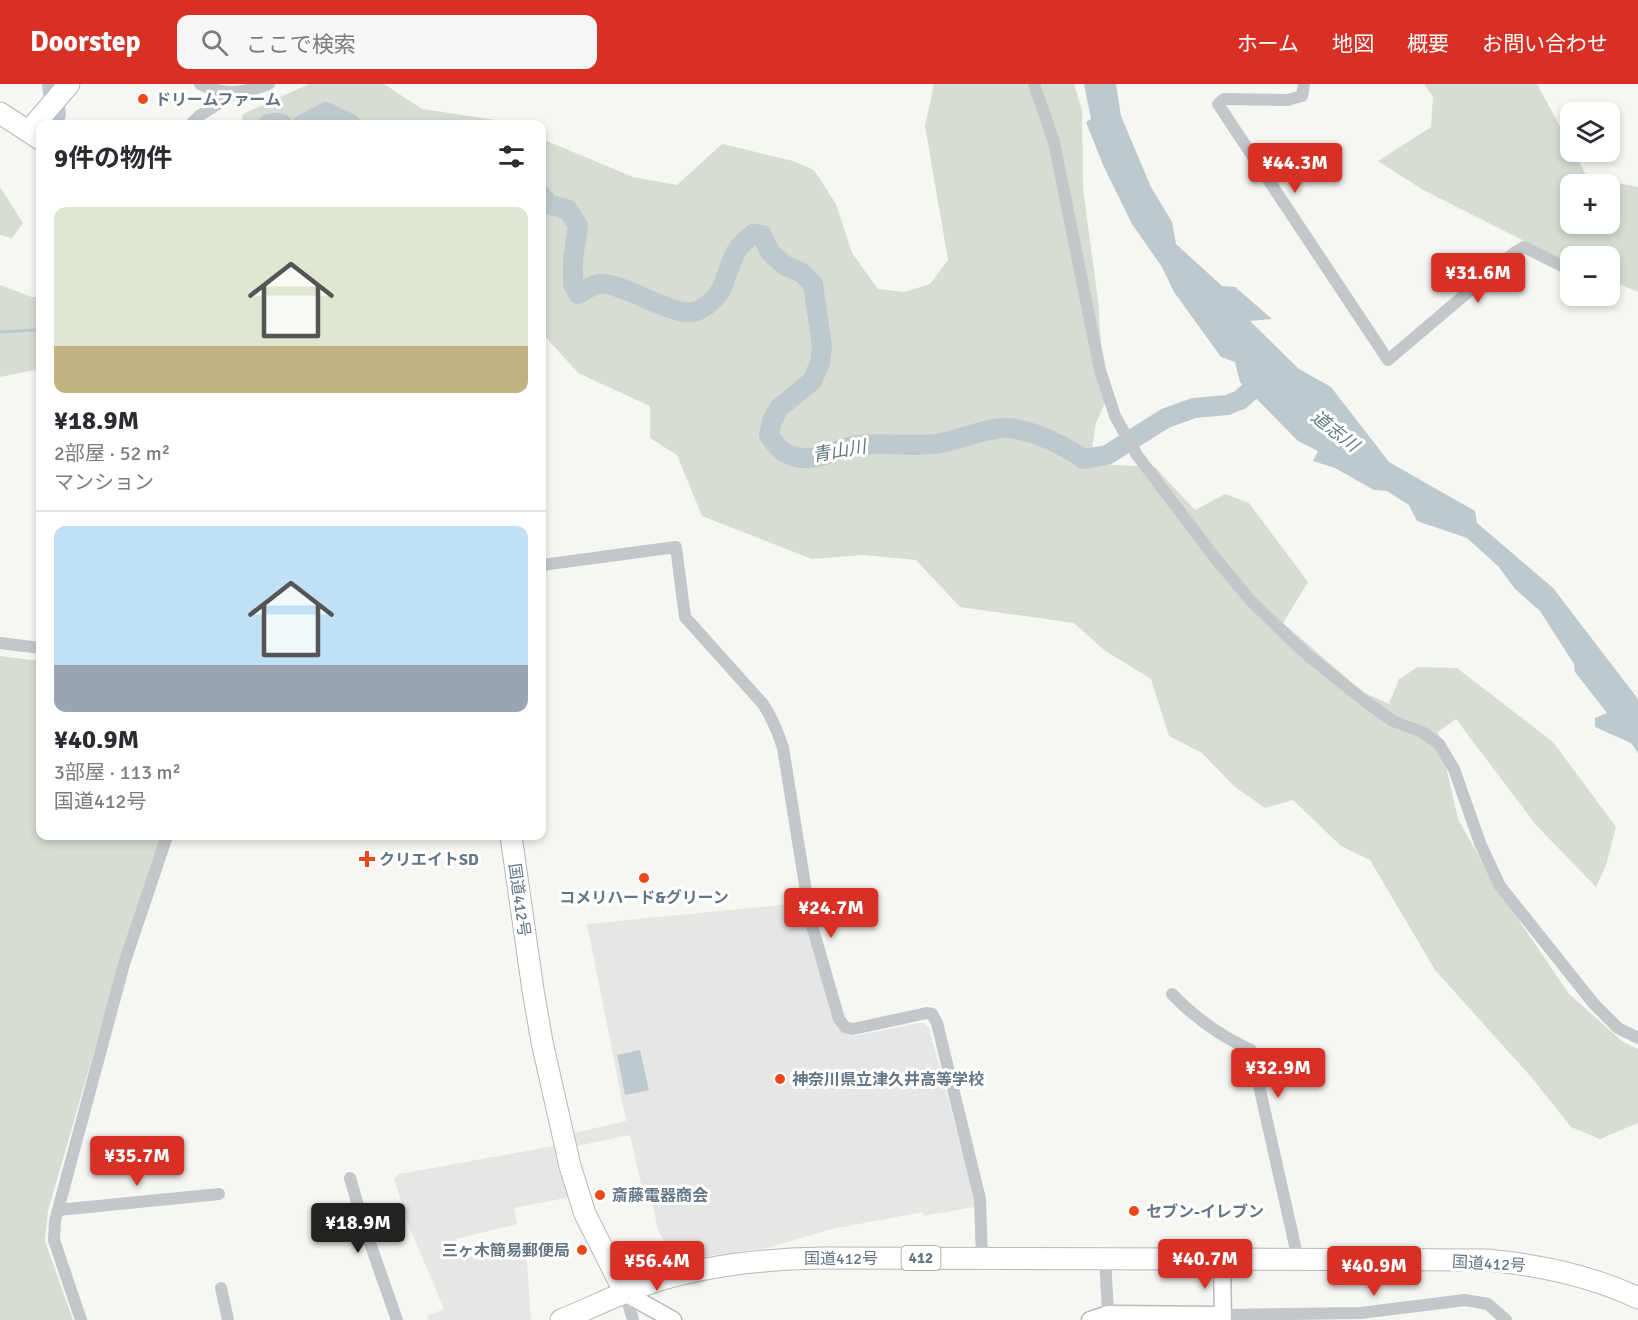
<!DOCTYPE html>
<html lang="ja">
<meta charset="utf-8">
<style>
:root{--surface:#fff;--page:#f7f7f7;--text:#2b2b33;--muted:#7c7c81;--line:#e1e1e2;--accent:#d93025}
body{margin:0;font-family:Signika,"Noto Sans JP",sans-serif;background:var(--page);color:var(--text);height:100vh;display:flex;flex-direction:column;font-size:22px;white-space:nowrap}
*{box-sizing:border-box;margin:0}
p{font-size:20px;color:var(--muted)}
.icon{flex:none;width:33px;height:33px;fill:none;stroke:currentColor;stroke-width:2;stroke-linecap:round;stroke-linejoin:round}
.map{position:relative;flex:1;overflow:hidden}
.drawer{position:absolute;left:36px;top:36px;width:510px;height:720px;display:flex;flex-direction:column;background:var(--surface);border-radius:12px;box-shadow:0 3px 9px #0003}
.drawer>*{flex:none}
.controls{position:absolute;left:1560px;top:18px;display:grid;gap:12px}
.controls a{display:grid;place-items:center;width:60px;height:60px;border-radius:12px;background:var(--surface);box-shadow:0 3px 9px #0003;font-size:30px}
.price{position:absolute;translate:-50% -51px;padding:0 14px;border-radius:6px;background:var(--accent);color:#fff;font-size:20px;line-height:39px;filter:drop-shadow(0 2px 3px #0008)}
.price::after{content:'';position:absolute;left:50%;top:36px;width:18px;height:14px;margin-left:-9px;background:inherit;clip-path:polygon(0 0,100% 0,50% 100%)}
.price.active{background:#222;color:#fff}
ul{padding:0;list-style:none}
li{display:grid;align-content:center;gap:12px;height:318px;padding:0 18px}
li+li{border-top:2px solid var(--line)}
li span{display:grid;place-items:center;height:186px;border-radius:12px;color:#555}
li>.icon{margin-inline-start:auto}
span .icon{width:108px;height:108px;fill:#fffc;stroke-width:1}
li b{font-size:26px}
h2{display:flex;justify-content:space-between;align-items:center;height:72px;padding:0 18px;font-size:26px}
header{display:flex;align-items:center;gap:36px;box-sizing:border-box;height:84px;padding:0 30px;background:var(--accent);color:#fff}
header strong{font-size:28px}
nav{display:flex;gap:33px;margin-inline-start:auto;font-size:21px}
.search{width:420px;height:54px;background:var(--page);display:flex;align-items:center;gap:15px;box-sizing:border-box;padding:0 21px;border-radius:12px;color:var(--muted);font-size:22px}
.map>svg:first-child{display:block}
</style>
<header>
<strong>Doorstep</strong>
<div class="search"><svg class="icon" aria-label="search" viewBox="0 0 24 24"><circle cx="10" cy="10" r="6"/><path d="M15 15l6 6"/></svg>ここで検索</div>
<nav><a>ホーム</a><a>地図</a><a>概要</a><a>お問い合わせ</a></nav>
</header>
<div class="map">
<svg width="1638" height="1236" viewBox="0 0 1638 1236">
<rect width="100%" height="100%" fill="#f6f6f2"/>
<g fill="#e6e7e5">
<polygon points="802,819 805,839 837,944 854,952 919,939 923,939 929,944 977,1121 974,1123 924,1132 923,1128 832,1145 767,1164 708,1172 679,1180 658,1147 651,1112 644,1113 630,1051 577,1062 574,1049 626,1037 587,840"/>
<polygon points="554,1062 570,1113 514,1124 517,1140 456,1155 461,1174 526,1165 531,1236 429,1236 427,1232 444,1225 409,1142 394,1095 399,1090"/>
</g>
<g fill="#d7ddd2" fill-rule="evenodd">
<polygon points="309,0 384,0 422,25 496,36 506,40 241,40 243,30"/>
<polygon points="934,0 1074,0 1082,26 1083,104 1098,217 1105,319 1096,339 1092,365 1075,379 1155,383 1195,426 1225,410 1249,419 1308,498 1283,539 1363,608 1389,620 1399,595 1418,583 1457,584 1553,658 1616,743 1606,781 1596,803 1536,741 1456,635 1438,648 1458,735 1495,801 1569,910 1623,958 1638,965 1638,1039 1600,1055 1571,1043 1532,994 1435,886 1370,776 1341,762 1293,716 1265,724 1235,703 1202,669 1169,652 1151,595 1104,566 1074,539 960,523 916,476 863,471 812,475 702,432 677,371 650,354 650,322 578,289 543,250 542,55 633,93 677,101 722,60 793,77 814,86 836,120 852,169 878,205 905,208 930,200 948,176 925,42"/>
<path d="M 1424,0 L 1537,0 L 1570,61 L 1570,68 L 1574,68 L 1587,93 L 1638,103 L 1638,208 L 1610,196 L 1610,172 L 1570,172 L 1570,180 L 1423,106 L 1378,77 L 1431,43 L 1433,13 ZM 1570,100 L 1610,100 L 1610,140 L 1570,140 Z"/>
<polygon points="0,103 23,139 12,154 0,151"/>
<polygon points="0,201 32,213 40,213 40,285 0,293"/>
<polygon points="0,572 40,577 40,752 163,752 119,880 48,1127 45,1157 73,1236 0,1236"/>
</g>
<g fill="#bec9ce">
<polygon points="1084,0 1116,0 1121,32 1151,103 1172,138 1176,160 1222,202 1235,203 1272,235 1250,237 1299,285 1331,303 1389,378 1475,427 1477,439 1553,504 1638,615 1638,669 1631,659 1595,643 1595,634 1607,629 1575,588 1574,580 1540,527 1515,505 1499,483 1467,454 1417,437 1409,421 1387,407 1374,406 1335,384 1313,377 1318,367 1298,357 1240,298 1235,278 1221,273 1174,208 1162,183 1132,140 1103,81 1086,38 1091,35"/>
<polygon points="640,966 649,1006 625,1011 617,971"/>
</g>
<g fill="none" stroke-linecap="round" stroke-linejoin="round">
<polyline stroke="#bec9ce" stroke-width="3" points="0,248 34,246 40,248"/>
<g stroke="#bec9ce" stroke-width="20">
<polyline points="52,0 56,30 52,40"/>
<polyline points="268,40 275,39 282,40"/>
<polyline points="303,40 326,28 351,40"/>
<path d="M 542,112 L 549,120 L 568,126 L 578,142 L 573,176 L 573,200 L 578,210 C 584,207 591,202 598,200 C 620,195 676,238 699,226 C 728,212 723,190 737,166 C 741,160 747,155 753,150 L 762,151 L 770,168 L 784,181 L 802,189 L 813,200 L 822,262 L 820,279 L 812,297 L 779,324 L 772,337 L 769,351 C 778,364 781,369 796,373 C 817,379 838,363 859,361 C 885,358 918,364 941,359 C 961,355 989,343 1008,344 C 1036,347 1061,360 1084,375 L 1107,371 L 1166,334 L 1194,324 L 1227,321 L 1240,316 L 1269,290"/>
</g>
<defs>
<g id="secondary">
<polyline points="1222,1176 1223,1236"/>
<polyline points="625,1209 673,1236"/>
<polyline points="1090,1236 1108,1230 1222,1231"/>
</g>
<g id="highway">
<polyline points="0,29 40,55"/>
<polyline points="29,47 69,0"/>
<polyline points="511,752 533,906 542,958 570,1082 585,1130 625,1209"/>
<path d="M 561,1236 C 591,1224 620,1209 650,1199 C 706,1181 764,1175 822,1174 L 1487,1176 C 1539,1181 1590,1191 1638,1214"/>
</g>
</defs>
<use href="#secondary" stroke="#b5bbbf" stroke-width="19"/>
<use href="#highway" stroke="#b5b9bc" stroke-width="23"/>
<g stroke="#c3c7ca" stroke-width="12">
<path d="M 200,0 C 225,12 244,9 269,0"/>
<polyline points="1034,0 1054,58 1100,286 1115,332 1137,371 1215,474 1251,517 1306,570 1366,618 1393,637 1422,648 1439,660 1454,685 1480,759 1500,802 1594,920 1618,944 1638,954"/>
<polyline points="1304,0 1302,12 1287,16 1224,15 1218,20 1388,276 1514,169 1524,163 1570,186"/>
<polyline points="191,40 199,32 235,9"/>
<path d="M 542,481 L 676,463 L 685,533 L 763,620 C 772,634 778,648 783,664 L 811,838 L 839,935 L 845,943 L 853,945 L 927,929 L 932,930 L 937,939 L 980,1115 L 982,1174"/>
<polyline points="0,559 40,564"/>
<path d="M 1172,910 C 1195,934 1220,952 1251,966 L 1298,1175"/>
<polyline points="350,1094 364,1142 397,1236"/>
<polyline points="58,1126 219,1110"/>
<polyline points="1105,1174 1108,1230"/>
<polyline points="221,1204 228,1236"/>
<polyline points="625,1209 633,1236"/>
<polyline points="1222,1231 1360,1229 1465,1216 1488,1220 1506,1236"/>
<polyline points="81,1236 54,1156 55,1137 124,880 167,752"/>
</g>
<use href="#secondary" stroke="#fff" stroke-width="16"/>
<use href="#highway" stroke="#fff" stroke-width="21"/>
</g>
<g fill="#ed471b" stroke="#fff" stroke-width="2">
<circle cx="143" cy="15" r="6"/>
<path d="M364 766h6v6h6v6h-6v6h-6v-6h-6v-6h6z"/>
<circle cx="644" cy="794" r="6"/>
<circle cx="780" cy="995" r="6"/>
<circle cx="600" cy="1111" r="6"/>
<circle cx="1134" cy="1127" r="6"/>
<circle cx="582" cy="1166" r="6"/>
</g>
<g text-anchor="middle" stroke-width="6" stroke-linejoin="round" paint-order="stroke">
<rect fill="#fff" stroke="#929faa" stroke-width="1.5" x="901.5" y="1162" width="39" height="24" rx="4.5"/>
<g font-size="15" font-weight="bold" fill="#637685">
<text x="921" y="1179">412</text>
</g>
<g font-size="16" font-weight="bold" fill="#637685" stroke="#fff" text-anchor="start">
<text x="155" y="21">ドリームファーム</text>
<text x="379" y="781">クリエイトSD</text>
<text x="644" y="819" text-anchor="middle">コメリハード&amp;グリーン</text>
<text x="792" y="1001">神奈川県立津久井高等学校</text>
<text x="612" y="1117">斎藤電器商会</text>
<text x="1146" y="1133">セブン-イレブン</text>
<text x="570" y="1172" text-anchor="end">三ヶ木簡易郵便局</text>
</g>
<g font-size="16" fill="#637685" stroke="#fff">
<text transform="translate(520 816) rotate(82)" y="6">国道412号</text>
<text x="841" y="1180">国道412号</text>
<text transform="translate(1489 1179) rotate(3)" y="6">国道412号</text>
</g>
<g font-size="18" font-style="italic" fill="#5f7982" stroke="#fff">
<text transform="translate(1335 347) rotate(38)" y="6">道志川</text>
<text transform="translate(839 367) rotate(-10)" y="6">青山川</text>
</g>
</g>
</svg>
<div class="controls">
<a><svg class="icon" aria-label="layers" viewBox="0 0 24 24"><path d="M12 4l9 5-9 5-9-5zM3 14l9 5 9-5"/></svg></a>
<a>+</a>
<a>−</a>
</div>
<b class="price" style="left:1295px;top:110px">¥44.3M</b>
<b class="price" style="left:1478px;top:220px">¥31.6M</b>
<b class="price" style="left:831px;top:855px">¥24.7M</b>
<b class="price" style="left:1278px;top:1015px">¥32.9M</b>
<b class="price" style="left:137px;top:1103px">¥35.7M</b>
<b class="price active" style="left:358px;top:1170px">¥18.9M</b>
<b class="price" style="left:1205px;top:1206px">¥40.7M</b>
<b class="price" style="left:657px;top:1208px">¥56.4M</b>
<b class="price" style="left:1374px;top:1213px">¥40.9M</b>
<section class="drawer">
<h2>9件の物件<svg class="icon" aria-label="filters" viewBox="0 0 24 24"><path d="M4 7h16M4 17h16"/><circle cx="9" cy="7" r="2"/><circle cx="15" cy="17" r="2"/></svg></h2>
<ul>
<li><span style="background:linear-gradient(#dfe7d0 75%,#c2b280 0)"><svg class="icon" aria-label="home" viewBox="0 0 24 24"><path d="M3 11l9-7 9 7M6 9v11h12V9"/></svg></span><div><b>¥18.9M</b><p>2部屋 · 52 m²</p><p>マンション</p></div></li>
<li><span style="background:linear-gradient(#bfe0f5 75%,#9aa5b1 0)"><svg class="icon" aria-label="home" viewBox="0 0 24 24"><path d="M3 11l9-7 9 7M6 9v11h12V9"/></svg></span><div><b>¥40.9M</b><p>3部屋 · 113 m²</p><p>国道412号</p></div></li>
</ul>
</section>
</div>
